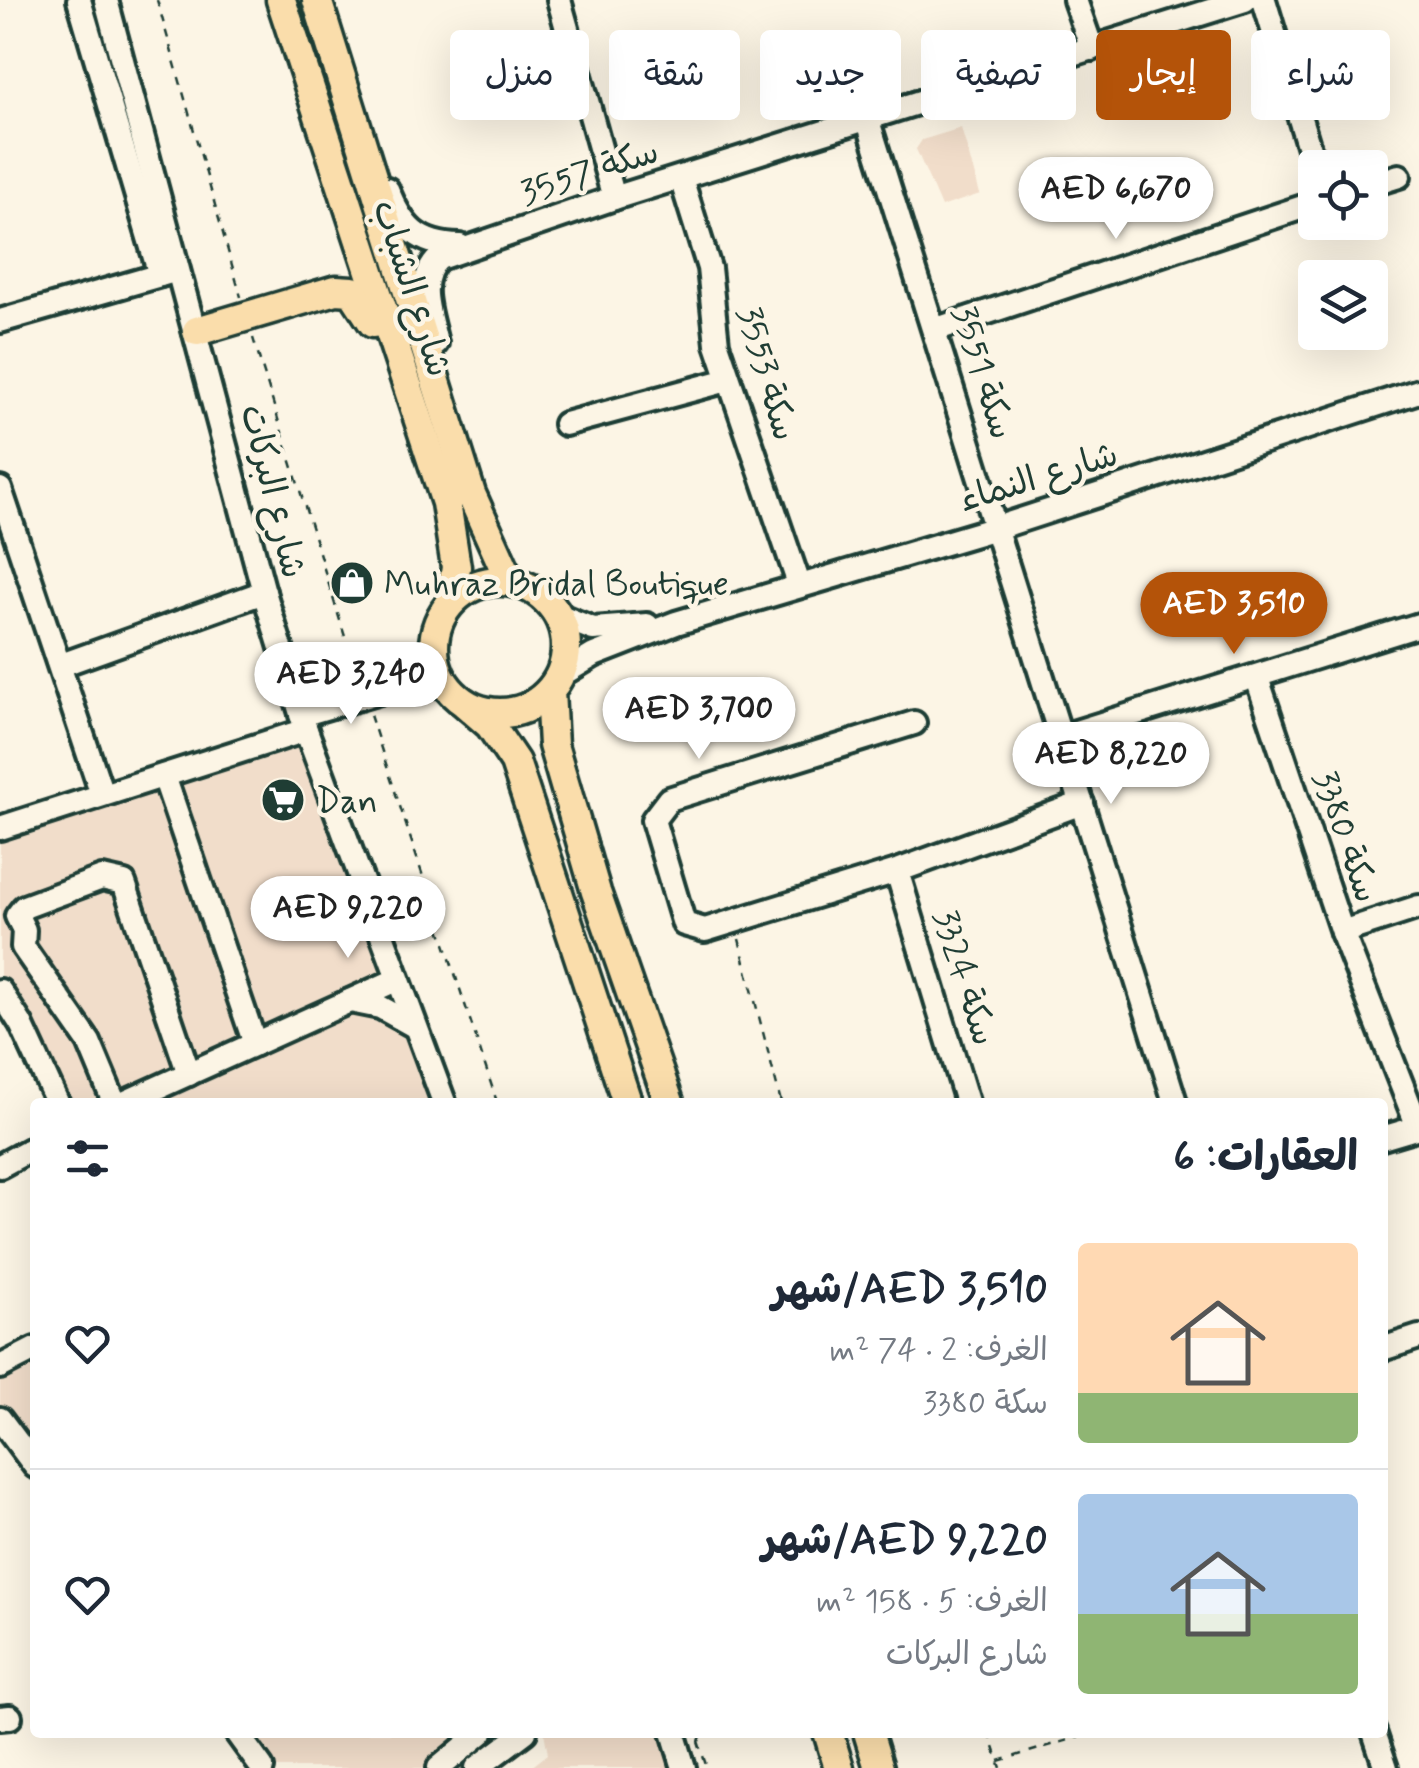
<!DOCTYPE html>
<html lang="ar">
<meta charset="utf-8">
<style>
:root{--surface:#fff;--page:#f6f6f7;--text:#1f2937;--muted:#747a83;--line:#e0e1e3;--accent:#b45309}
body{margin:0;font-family:Mynerve,"Playpen Sans Arabic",sans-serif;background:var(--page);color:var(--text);direction:rtl;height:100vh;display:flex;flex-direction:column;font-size:38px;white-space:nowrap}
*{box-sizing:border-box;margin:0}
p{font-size:32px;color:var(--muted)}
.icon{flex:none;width:55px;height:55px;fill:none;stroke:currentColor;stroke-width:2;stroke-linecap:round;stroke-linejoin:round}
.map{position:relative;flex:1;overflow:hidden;direction:ltr}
.details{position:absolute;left:30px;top:1098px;width:1358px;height:640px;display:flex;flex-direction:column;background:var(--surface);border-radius:10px;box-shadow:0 10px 40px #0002;direction:rtl}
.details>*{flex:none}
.banner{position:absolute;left:30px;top:30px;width:1360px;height:90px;direction:rtl;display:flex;gap:20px}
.controls{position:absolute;left:1298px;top:150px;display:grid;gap:20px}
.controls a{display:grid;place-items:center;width:90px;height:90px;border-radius:10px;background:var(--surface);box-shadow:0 10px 40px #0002;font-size:50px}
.price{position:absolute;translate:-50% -85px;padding:0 22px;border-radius:35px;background:#fff;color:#222;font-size:32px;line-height:65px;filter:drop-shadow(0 2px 5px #0008)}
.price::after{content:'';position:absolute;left:50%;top:60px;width:30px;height:22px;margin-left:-15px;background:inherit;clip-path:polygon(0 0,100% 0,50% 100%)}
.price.on{background:var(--accent);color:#fff}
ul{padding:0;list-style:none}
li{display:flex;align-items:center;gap:30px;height:250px;padding:0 30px}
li+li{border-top:2px solid var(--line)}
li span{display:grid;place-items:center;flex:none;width:280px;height:200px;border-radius:10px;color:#555}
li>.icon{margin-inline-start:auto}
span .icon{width:120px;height:120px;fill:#fffc;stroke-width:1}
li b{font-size:42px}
h2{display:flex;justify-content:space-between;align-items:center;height:120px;padding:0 30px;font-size:42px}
.chip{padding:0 35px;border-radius:10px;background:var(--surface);box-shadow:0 10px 40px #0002;font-size:35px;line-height:90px}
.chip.on{background:var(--accent);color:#fff}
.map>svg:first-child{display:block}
</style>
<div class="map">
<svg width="1419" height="1768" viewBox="0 0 1419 1768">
<rect width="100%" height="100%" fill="#fcf5e5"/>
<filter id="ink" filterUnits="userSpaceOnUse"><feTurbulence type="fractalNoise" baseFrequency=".01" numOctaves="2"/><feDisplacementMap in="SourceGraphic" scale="20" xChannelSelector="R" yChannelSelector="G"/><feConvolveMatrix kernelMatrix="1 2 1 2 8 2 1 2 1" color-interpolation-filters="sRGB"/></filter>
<g filter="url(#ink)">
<g fill="#f1ddca">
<polygon points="961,128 980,194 941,207 916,149 922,140"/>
<polygon points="306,730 442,1102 54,1102 0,1008 0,827"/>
<polygon points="35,1348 35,1466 0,1419 0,1367"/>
<polygon points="544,1732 672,1733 685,1768 530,1768 548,1754"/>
<polygon points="236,1733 525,1733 477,1768 262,1768"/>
</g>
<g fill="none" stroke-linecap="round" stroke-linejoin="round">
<defs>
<g id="minor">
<polyline points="79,0 160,275"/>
<polyline points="106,0 264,592 306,730 444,1102"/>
<polyline points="559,0 614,198"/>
<polyline points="1075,0 1092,49"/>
<polyline points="1264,0 1315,168"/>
<polyline points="868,121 1175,1102"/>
<polyline points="681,178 709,268 717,344 799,584"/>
<polyline points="1370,185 1399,176"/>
<path d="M 387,189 C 402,227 417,245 460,246"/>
<polyline points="0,321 171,272"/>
<polyline points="934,330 1315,203"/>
<path d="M 436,343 C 430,315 415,280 439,258 L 614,198 L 1245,0"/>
<polyline points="565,424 728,380"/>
<polyline points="0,489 102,794"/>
<polyline points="558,615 593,629 647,625"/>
<polyline points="61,665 264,592"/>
<polyline points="561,675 594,655 676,623 996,528 1419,391"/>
<polyline points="1257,678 1342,932 1418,1127"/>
<polyline points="301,715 386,690"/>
<polyline points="914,723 669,799 653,820 684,924 705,930 897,871 1082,803"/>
<polyline points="1063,736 1419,625"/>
<polyline points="164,776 255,1044"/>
<polyline points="0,828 306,730"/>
<polyline points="897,871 967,1102"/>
<polyline points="1342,932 1419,907"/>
<polyline points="0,991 21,1024 57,1102"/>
<polyline points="350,1001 380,1007 414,1026"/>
<polyline points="114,1102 89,1042 23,947 24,930 17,916 24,907 102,878 124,883 189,1074"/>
<polyline points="126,1102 396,980"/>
<polyline points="1382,1138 1419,1127"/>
<polyline points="0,1166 35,1147"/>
<polyline points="1382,1349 1419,1337"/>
<polyline points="0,1367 35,1349"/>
<polyline points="0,1419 35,1466"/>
<polyline points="0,1718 10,1717"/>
<polyline points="236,1732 262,1768"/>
<polyline points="673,1732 684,1768"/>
<polyline points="1374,1732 1386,1768"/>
<polyline points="439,1768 482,1732"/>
<polyline points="477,1768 525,1732"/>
</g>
<g id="major">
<polyline points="281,0 446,503 456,567 451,601"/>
<polyline points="317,0 471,494 510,581"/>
<polyline points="197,331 336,290 352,291 373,323"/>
<circle cx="500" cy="647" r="66"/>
<polyline points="550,691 553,745 596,892 669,1102"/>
<polyline points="467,705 490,725 515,762 627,1102"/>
<polyline points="828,1732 839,1768"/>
<polyline points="868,1732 879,1768"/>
</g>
</defs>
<use href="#minor" stroke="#1f3d34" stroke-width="30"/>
<use href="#major" stroke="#1f3d34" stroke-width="35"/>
<g stroke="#1f3d34" stroke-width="2.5" stroke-dasharray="8 8" stroke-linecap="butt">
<polyline points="157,0 241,297"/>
<polyline points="253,338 358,679"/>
<polyline points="370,715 497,1102"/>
<polyline points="739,939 781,1102"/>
<polyline points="989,1732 1001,1768"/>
<polyline points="698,1741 707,1768"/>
<polyline points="699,1741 703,1732"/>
<polyline points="999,1761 1095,1732"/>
</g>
<use href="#minor" stroke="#fcf5e5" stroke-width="22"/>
<use href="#major" stroke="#faddab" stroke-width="28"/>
</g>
</g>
<defs>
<symbol id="shop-disc" viewBox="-11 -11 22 22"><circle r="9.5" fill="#1f3d34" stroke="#fcf5e5"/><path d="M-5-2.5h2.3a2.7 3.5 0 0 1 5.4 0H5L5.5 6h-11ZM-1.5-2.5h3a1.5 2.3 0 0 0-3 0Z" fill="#fff"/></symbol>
<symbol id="supermarket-disc" viewBox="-11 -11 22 22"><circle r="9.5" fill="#1f3d34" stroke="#fcf5e5"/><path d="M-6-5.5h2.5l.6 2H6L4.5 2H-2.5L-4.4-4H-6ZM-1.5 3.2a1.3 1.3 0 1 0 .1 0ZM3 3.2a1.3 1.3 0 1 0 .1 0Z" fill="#fff"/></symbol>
</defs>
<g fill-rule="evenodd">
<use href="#shop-disc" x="327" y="558" width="50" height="50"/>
<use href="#supermarket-disc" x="258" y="775" width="50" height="50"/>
</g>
<g text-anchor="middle" stroke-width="9" stroke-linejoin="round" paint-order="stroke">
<g font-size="35" fill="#1f3d34" stroke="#fcf5e5">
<text transform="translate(589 171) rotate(-18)" y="12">سكة 3557</text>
<text transform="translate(413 288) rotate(72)" y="12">شارع الشباب</text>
<text transform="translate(984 372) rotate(73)" y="12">سكة 3551</text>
<text transform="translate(768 373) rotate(74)" y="12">سكة 3553</text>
<text transform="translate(1038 476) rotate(-17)" y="12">شارع النماء</text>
<text transform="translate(274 491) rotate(76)" y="12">شارع البركات</text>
<text transform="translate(1347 836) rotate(71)" y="12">سكة 3380</text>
<text transform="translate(966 977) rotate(73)" y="12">سكة 3324</text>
</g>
<g font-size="35" fill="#1f3d34" stroke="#fcf5e5" text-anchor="start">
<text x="384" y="595">Muhraz Bridal Boutique</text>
<text x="316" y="812">Dan</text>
</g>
</g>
</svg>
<div class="controls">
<a><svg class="icon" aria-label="locate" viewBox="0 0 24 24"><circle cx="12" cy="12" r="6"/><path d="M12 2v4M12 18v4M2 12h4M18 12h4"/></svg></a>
<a><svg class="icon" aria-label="layers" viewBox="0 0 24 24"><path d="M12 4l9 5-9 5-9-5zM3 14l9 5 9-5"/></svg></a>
</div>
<b class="price" style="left:1116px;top:242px">AED 6,670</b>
<b class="price on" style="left:1234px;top:657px">AED 3,510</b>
<b class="price" style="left:351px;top:727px">AED 3,240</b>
<b class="price" style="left:699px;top:762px">AED 3,700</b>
<b class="price" style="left:1111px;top:807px">AED 8,220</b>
<b class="price" style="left:348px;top:961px">AED 9,220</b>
<div class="banner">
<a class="chip">شراء</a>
<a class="chip on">إيجار</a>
<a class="chip">تصفية</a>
<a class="chip">جديد</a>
<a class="chip">شقة</a>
<a class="chip">منزل</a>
</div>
<section class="details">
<h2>العقارات: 6<svg class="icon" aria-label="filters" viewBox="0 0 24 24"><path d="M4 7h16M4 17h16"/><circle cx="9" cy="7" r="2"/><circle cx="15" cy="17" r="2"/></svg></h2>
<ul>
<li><span style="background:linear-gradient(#ffd9b3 75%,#8fb573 0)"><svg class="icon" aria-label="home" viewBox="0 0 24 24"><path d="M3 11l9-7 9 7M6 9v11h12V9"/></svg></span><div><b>AED 3,510/شهر</b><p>الغرف: 2 · 74 m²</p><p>سكة 3380</p></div><svg class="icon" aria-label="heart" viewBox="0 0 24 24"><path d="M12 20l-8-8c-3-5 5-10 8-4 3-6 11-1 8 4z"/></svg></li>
<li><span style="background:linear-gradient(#a9c7e8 60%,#8fb573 0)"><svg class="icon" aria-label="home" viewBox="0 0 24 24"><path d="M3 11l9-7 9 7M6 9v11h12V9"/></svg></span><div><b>AED 9,220/شهر</b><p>الغرف: 5 · 158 m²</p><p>شارع البركات</p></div><svg class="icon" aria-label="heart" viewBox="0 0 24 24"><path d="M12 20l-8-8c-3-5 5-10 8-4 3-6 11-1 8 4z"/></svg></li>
</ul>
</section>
</div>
